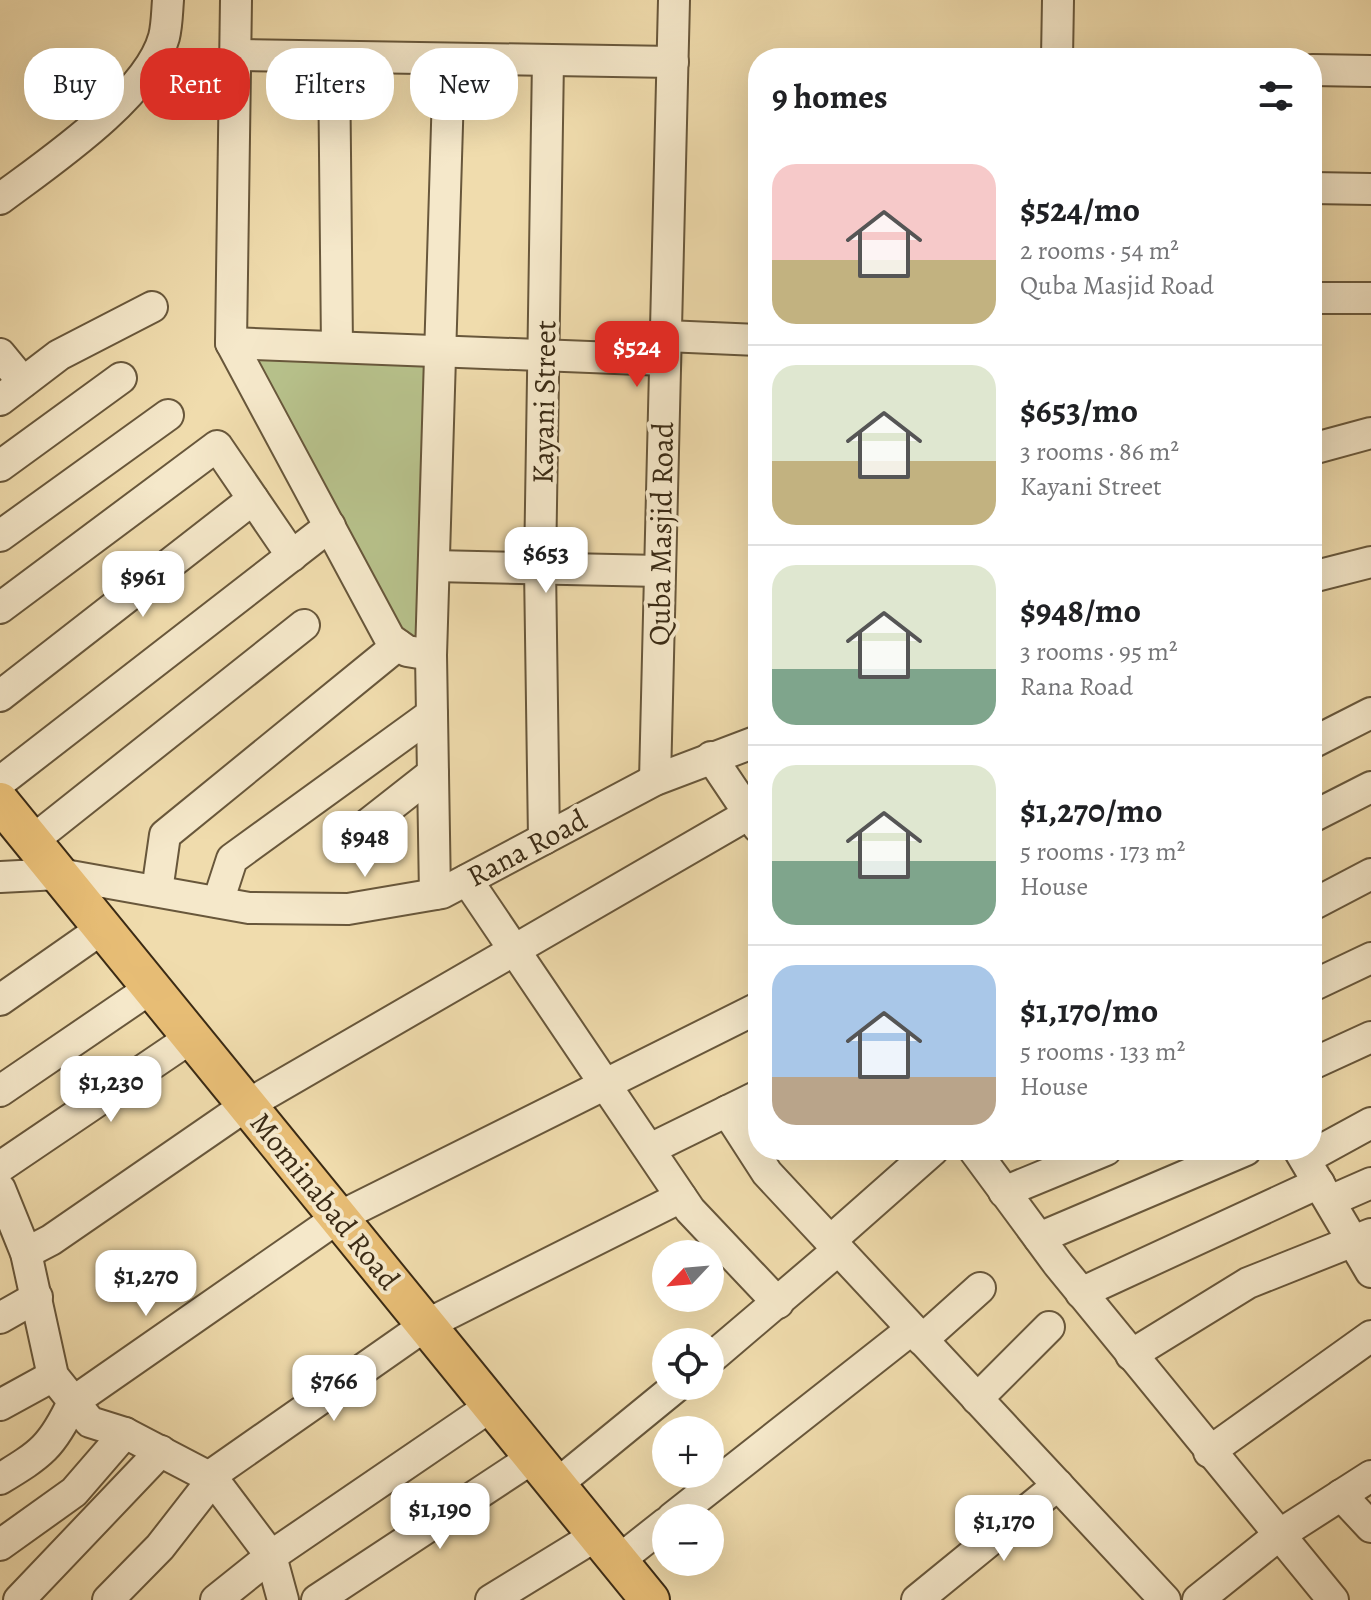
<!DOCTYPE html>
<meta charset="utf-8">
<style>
:root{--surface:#fff;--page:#f6f6f6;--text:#202124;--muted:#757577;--line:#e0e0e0;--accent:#d93025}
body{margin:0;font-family:Alegreya,serif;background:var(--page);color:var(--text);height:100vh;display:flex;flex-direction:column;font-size:30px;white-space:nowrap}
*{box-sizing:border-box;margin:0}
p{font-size:26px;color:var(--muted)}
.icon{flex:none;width:44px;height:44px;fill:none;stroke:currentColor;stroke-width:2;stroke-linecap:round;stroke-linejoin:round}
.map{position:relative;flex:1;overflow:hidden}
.panel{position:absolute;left:748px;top:48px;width:574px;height:1112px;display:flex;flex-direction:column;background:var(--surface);border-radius:32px;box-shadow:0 8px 32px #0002}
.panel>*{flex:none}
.top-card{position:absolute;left:24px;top:48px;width:604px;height:72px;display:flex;gap:16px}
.needle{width:52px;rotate:244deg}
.controls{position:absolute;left:652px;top:1240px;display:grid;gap:16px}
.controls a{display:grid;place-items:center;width:72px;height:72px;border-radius:50%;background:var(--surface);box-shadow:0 8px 32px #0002;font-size:40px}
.price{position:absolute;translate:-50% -68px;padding:0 18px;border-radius:16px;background:#fff;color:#222;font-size:26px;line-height:52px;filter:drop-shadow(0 2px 4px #0008)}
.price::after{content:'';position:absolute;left:50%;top:48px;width:24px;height:18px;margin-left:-12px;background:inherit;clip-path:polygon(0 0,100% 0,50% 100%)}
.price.active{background:var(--accent);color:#fff}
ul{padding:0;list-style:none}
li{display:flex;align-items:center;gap:24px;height:200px;padding:0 24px}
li+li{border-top:2px solid var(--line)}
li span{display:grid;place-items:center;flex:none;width:224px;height:160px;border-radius:24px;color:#555}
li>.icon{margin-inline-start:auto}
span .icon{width:96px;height:96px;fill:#fffc;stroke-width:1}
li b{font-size:34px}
h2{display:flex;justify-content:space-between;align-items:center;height:96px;padding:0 24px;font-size:34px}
.tag{padding:0 28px;border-radius:32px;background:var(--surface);box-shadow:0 8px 32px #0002;font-size:28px;line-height:72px}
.tag.active{background:var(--accent);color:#fff}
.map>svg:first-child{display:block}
</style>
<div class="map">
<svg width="1371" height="1600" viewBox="0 0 1371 1600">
<rect width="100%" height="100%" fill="#f0dcad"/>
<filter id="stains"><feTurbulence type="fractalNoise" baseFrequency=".0025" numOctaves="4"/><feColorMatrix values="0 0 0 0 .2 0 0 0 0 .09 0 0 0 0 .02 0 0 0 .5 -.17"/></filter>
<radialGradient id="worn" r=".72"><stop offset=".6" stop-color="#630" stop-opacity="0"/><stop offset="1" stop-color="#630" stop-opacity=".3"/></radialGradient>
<polygon fill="#b7c18b" stroke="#797650" stroke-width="2" points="231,343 438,351 431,655 407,651"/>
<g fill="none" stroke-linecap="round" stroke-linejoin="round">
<defs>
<g id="minor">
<polyline points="236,0 231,343 390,639 407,651 431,655"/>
<polyline points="236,55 673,62"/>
<polyline points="334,57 337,347"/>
<polyline points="1057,58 1058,0"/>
<polyline points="1312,70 1371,71"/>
<polyline points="1312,188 1371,189"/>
<path d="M 0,199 C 48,163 148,96 164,37 C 167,25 167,12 168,0"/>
<polyline points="1312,298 1371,298"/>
<polyline points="666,336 758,340"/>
<polyline points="231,343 665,360"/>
<polyline points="0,354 23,382"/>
<polyline points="0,400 59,355 152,307"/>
<polyline points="1312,449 1371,433"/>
<polyline points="0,466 121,378"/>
<polyline points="0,536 168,415"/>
<polyline points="434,566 660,571"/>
<polyline points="1312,577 1371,562"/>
<polyline points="0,608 217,446 292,556"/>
<polyline points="0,696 253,499"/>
<polyline points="1312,743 1371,713"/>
<polyline points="711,757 758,827"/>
<polyline points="655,780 674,0"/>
<polyline points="0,782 330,526"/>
<polyline points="1312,817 1371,787"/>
<polyline points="544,839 540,568 548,60"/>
<polyline points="32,841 304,625"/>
<polyline points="340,846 433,773"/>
<polyline points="0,877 59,874 249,908 348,909 442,893 655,780 758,741"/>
<polyline points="467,880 690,1210 778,1303"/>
<polyline points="157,891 165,835 398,645"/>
<polyline points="435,894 431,655 449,59"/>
<polyline points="218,902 232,859 432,714"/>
<polyline points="1312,905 1371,874"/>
<polyline points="1312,986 1371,958"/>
<polyline points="0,1000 103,928"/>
<polyline points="1312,1064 1371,1037"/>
<polyline points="0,1091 151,988"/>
<polyline points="727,1111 767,1173 1165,1600"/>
<polyline points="650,1149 758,1096"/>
<polyline points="974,1150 1058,1264 1333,1600"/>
<polyline points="1299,1150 1371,1272"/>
<polyline points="1305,1159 1371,1123"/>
<polyline points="0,1167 192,1037"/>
<polyline points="0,1189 26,1253 53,1376 90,1422 125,1433 213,1479 271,1556 283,1600"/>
<polyline points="1004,1192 1106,1150"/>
<polyline points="1330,1201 1371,1183"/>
<polyline points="1039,1238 1246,1150"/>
<polyline points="830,1241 933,1150"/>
<polyline points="26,1253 51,1240 247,1105 749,814"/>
<polyline points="1081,1293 1319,1183"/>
<polyline points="0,1318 37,1297"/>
<polyline points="922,1340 980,1288"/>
<polyline points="1131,1355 1248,1283 1371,1234"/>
<polyline points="710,1359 838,1250"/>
<polyline points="977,1399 1049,1327"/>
<polyline points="0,1405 53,1376"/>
<polyline points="1209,1452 1371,1336"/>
<polyline points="210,1476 426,1325 681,1197"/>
<path d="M 0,1479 C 41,1454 52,1447 73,1402 L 339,1217 L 758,1008"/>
<polyline points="556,1485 677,1386"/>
<polyline points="1341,1495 1371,1527"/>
<polyline points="672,1518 912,1329"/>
<polyline points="0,1545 74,1492 125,1433"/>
<polyline points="618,1561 666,1523"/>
<polyline points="19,1600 161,1451"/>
<polyline points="108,1600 160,1547 213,1479"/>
<polyline points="216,1600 271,1556 491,1406"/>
<polyline points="317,1600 534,1457"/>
<polyline points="491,1600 597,1535"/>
<polyline points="917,1600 1058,1485"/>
<polyline points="1198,1600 1279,1535 1371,1476"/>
</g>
<polyline id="major" points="0,802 650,1600"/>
</defs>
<use href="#minor" stroke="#68573b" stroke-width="34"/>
<use href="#major" stroke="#3b2b15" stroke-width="42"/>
<use href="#minor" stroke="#f5e8ca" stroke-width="30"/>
<use href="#major" stroke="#e8be76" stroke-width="38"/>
</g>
<g text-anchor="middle" stroke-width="8" stroke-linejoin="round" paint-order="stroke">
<g font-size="30" fill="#3b2b15" stroke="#f5e8ca">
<text transform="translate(544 402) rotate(-89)" y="10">Kayani Street</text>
<text transform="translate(661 534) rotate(-89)" y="10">Quba Masjid Road</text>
<text transform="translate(527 848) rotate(-28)" y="10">Rana Road</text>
<text transform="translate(325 1201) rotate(51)" y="10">Mominabad Road</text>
</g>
</g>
<rect width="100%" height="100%" filter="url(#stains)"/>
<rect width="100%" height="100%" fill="url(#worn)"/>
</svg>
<div class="controls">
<a><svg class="needle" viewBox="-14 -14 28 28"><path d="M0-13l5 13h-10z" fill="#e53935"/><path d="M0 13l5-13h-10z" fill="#757577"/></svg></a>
<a><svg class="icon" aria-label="locate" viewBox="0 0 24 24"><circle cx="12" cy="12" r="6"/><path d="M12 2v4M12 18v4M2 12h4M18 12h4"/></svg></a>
<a>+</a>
<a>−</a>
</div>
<b class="price active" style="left:637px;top:389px">$524</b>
<b class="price" style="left:546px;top:595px">$653</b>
<b class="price" style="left:143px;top:619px">$961</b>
<b class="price" style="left:365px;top:879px">$948</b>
<b class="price" style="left:111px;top:1124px">$1,230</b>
<b class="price" style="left:146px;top:1318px">$1,270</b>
<b class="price" style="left:334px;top:1423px">$766</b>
<b class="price" style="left:440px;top:1551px">$1,190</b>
<b class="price" style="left:1004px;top:1563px">$1,170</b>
<div class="top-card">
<a class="tag">Buy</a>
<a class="tag active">Rent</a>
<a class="tag">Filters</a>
<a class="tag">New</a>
</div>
<section class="panel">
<h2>9 homes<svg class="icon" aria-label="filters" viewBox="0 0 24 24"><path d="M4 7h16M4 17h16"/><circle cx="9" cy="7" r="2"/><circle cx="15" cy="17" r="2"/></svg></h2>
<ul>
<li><span style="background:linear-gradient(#f6c9c9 60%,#c2b280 0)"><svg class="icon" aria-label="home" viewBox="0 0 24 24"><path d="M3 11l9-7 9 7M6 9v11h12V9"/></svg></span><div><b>$524/mo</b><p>2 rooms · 54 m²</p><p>Quba Masjid Road</p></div></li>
<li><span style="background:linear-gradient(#dfe7d0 60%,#c2b280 0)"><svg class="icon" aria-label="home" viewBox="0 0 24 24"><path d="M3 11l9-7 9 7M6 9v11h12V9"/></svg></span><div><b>$653/mo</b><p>3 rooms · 86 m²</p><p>Kayani Street</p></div></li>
<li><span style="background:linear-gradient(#dfe7d0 65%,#7fa58c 0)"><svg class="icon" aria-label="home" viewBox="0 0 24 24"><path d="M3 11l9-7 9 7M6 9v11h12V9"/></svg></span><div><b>$948/mo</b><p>3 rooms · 95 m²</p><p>Rana Road</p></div></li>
<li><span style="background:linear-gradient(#dfe7d0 60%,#7fa58c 0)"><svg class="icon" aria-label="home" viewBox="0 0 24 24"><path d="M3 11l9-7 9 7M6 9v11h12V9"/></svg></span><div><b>$1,270/mo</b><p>5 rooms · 173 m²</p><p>House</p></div></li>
<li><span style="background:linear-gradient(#a9c7e8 70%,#b9a48a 0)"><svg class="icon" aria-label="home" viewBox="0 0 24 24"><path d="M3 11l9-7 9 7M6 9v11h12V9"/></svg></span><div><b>$1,170/mo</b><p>5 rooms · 133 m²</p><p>House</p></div></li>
</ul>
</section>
</div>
